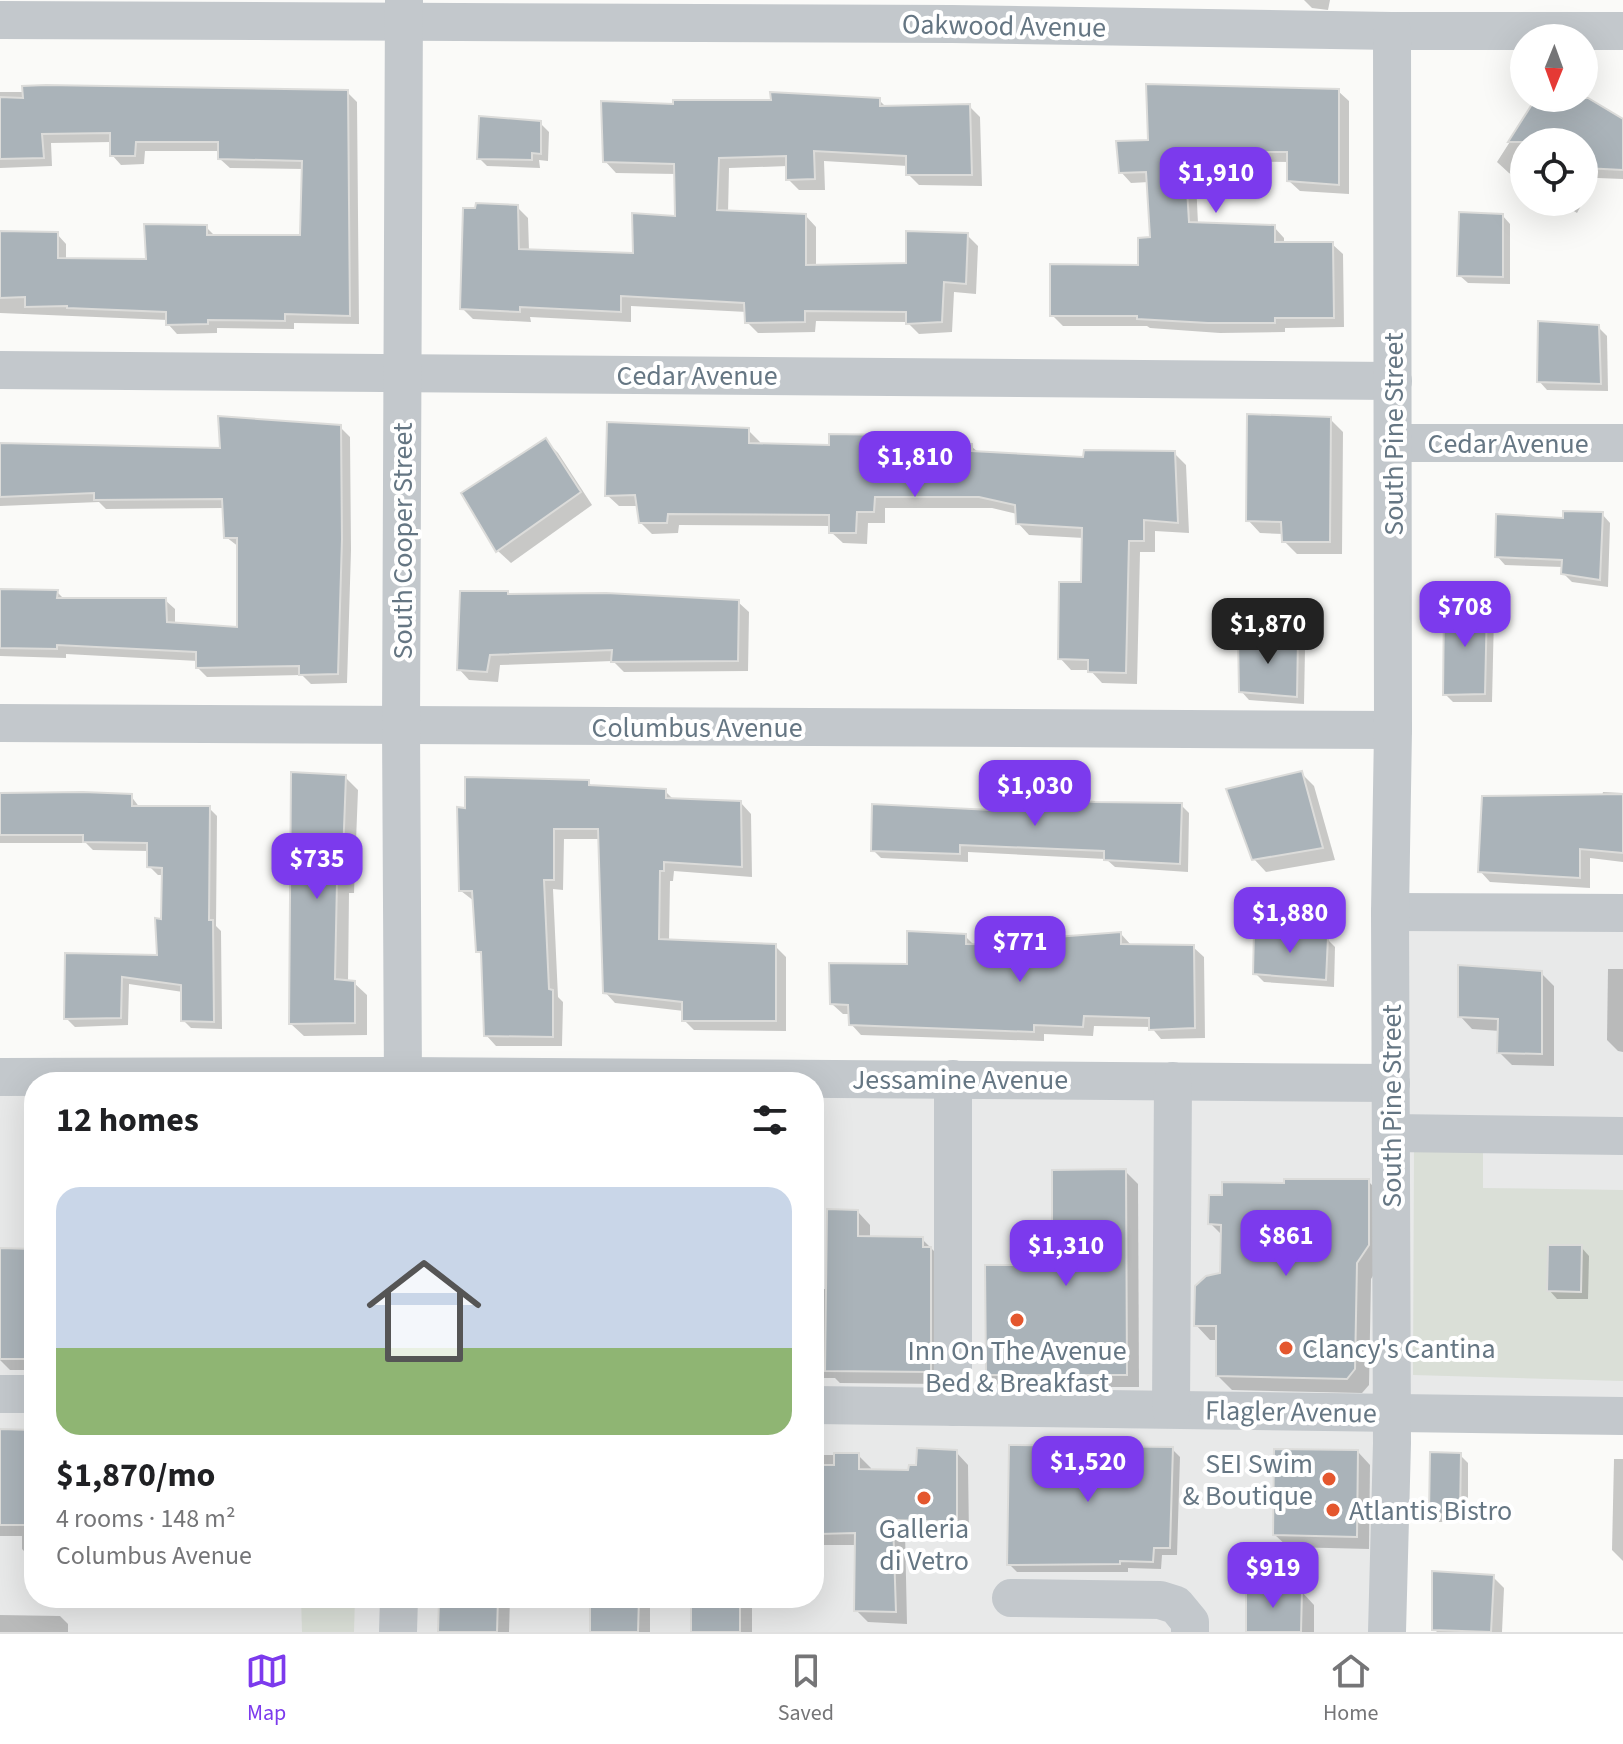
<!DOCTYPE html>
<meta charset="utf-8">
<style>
:root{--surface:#fff;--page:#f6f6f6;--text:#202124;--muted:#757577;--line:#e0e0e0;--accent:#7c3aed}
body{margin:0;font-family:"Source Sans 3",sans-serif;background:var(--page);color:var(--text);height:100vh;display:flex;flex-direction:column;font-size:30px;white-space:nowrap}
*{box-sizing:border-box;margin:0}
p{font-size:26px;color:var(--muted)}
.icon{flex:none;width:44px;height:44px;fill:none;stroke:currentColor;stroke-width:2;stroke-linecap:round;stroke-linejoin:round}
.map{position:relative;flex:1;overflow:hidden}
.side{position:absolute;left:24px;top:1072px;width:800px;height:536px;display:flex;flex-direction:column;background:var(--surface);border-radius:32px;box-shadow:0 8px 32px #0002}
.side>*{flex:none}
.needle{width:52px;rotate:181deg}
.fabs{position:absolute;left:1510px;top:24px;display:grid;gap:16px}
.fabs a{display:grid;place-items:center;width:88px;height:88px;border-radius:50%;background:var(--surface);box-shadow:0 8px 32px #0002;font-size:40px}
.price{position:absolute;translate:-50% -68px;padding:0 18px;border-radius:16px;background:var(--accent);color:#fff;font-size:26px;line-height:52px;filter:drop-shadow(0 2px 4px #0008)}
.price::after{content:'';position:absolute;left:50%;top:48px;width:24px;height:18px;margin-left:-12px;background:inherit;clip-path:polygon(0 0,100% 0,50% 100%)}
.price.current{background:#222;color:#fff}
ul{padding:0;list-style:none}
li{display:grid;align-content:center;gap:16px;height:424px;padding:0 32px}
li span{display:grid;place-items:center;height:248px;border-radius:24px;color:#555}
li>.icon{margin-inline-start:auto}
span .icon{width:144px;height:144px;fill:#fffc;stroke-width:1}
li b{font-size:34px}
h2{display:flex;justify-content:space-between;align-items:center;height:96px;padding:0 32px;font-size:34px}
.tabs{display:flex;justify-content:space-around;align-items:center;height:112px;border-top:2px solid var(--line);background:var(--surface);font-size:22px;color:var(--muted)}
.tabs a{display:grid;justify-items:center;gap:4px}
.tabs .current{color:var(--accent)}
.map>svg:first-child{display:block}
</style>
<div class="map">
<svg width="1623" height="1632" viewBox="0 0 1623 1632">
<rect width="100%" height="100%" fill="#fafaf8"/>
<path fill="#e8e9e9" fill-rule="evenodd" d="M 1390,912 L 1623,913 L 1623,1416 L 1392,1412 L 1387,1632 L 0,1632 L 0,1077 L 1391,1083 ZM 34,1082 L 814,1082 L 814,1598 L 34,1598 Z"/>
<g fill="#dadfd7">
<polygon points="1414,1148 1483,1149 1483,1188 1623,1190 1623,1381 1413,1375"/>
<polygon points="301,1598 355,1598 354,1632 302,1632"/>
</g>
<g fill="#0003">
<polygon points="1304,0 1330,0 1328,10 1312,8"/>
<polygon points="1338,91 1349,101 1349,194 1300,191 1289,181 1289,162 1202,161 1203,180 1196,181 1198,224 1274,227 1284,238 1284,244 1332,244 1343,254 1344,327 1285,328 1285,332 1220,333 1150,328 1147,326 1063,326 1052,315 1140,267 1152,239 1149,182 1131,183 1121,172 1151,142"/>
<polygon points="0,92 347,92 357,102 359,324 294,323 294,329 217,328 217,333 177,334 168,324 168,320 0,313 0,233 57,234 66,244 66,260 148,261 206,227 216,237 302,237 304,169 230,168 220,159 220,151 145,151 144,164 121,165 112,155 112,142 51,143 52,166 0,168"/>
<polygon points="1538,98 1584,98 1623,122 1623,179 1597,178 1584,200 1584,142 1524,142 1524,182 1509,173 1497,162"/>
<polygon points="879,100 887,108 969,106 980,117 982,186 919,185 908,174 908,166 824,161 825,190 799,190 788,179 788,166 729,168 728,213 805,215 816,227 816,267 908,264 967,235 978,246 976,294 954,292 952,332 919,334 907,322 816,321 815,332 758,333 747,322 747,312 631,306 631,322 530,317 531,322 473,319 462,308 517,207 528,218 529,251 635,255 677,218 676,174 616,173 605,161 675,107"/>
<polygon points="540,123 549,132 548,161 539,160 540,168 487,166 479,158"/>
<polygon points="1559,202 1583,202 1577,213"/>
<polygon points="1502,215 1510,224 1510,284 1468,283 1459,275"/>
<polygon points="1598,327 1607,336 1608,391 1547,390 1539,381"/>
<polygon points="1330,419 1343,432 1342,554 1297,554 1284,541 1283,534 1260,533 1248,520"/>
<polygon points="340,427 350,437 351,550 347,683 311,684 302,675 207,677 198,668 198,661 66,654 66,658 0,656 0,592 57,592 65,600 165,600 175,609 175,625 239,629 239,547 226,537 224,508 106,509 99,502 0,506 0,444 222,450"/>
<polygon points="748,430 760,442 760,445 831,447 897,437 904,443 971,446 979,453 1085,459 1174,453 1186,465 1189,533 1155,531 1155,552 1140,552 1137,684 1102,683 1090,670 1071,670 1060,658 1083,584 1084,538 1029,535 1018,523 1017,514 992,508 885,508 885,523 868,523 867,544 843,543 831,532 831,526 679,525 678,533 652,534 640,522 638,506 619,506 607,495"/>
<polygon points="545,440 558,453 592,505 511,563 498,551"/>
<polygon points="1602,514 1610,523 1608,587 1572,582 1563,573 1563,567 1505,565 1497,556 1565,520"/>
<polygon points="507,593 510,596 738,602 749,612 748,671 624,672 613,661 500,665 498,682 469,680 459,669"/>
<polygon points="1486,607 1494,615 1492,702 1453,702 1445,694"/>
<polygon points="1297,640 1305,649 1304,704 1249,700 1241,691"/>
<polygon points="1301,773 1314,786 1335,860 1266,872 1254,859"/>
<polygon points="345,777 358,790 354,893 349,893 348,982 354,983 367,995 367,1035 304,1036 291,1024"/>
<polygon points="588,782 594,788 665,791 674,800 741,803 751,814 752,877 674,871 673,881 670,881 669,942 775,946 786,957 786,1031 694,1030 684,1020 684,1011 615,1003 605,992 601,839 564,839 563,890 553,889 558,997 563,1002 562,1046 496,1046 486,1035 483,957 478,951 474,901 461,891"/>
<polygon points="1603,792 1623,793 1623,862 1590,858 1590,888 1490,882 1480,871 1602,796"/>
<polygon points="0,795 131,796 140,808 209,808 217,816 216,926 221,931 222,1029 191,1028 183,1020 183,992 129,984 128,1025 75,1027 66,1018 67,955 159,957 163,875 158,875 149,866 149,851 93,850 86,843 0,843"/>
<polygon points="1095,804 1181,805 1189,813 1188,872 1115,867 1106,859 968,852 968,862 881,858 873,850 993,813"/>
<polygon points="1121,934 1131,945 1193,947 1204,957 1205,1038 1161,1039 1151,1027 1094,1026 1093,1036 1044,1034 1044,1041 861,1035 851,1024 851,1014 843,1014 832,1004 965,936 975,946 1058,947"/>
<polygon points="1327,939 1335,947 1334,987 1264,982 1255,973"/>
<polygon points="1608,969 1623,969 1623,1052 1618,1051 1607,1040"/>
<polygon points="1541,973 1554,986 1554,1066 1512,1065 1499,1052 1500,1031 1472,1029 1460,1016"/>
<polygon points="1125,1171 1138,1184 1139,1387 1000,1387 988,1374 1054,1267"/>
<polygon points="1368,1181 1383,1196 1383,1260 1371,1279 1369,1385 1362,1393 1232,1390 1218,1376 1218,1340 1210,1340 1196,1325 1222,1275 1222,1235 1210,1223 1286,1185"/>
<polygon points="858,1212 870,1225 870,1238 922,1239 935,1252 943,1384 840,1383 835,1378 814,1378 814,1289 828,1289"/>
<polygon points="1581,1247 1589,1256 1588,1299 1557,1299 1549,1290"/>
<polygon points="0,1250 34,1251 34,1370 10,1370 0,1360"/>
<polygon points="0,1431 34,1432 34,1561 22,1549 22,1536 0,1536"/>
<polygon points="1172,1449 1180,1457 1177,1555 1162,1555 1161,1569 1128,1568 1128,1572 1017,1572 1009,1564"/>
<polygon points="956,1452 968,1465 969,1534 905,1531 907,1624 868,1622 856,1610 857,1545 814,1545 814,1567 814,1455 858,1455 871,1468 871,1472 910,1472"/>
<polygon points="1358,1452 1370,1465 1369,1549 1288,1547 1275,1535"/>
<polygon points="1460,1455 1468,1463 1468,1522 1439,1522 1431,1513"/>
<polygon points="1614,1459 1623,1459 1623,1561 1612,1550"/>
<polygon points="1493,1577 1504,1588 1502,1632 1437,1632 1434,1629"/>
<polygon points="1302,1592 1314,1605 1314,1632 1248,1632"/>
<polygon points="441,1598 510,1598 509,1632 440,1632"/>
<rect x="592" y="1598" width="58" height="34"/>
<rect x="693" y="1598" width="59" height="34"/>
<polygon points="0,1615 60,1616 68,1624 68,1632 0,1632"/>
</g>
<g fill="#aab3b9" stroke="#dcdcda" stroke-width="2">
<polygon points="1146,84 1339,89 1339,185 1287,181 1287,152 1193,152 1193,170 1186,171 1189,222 1275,225 1275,242 1333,242 1334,318 1275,318 1275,323 1208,323 1137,319 1137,316 1050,316 1050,264 1138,265 1138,238 1150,237 1146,172 1119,173 1116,141 1148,140"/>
<polygon points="46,85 348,90 350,316 285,314 285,321 208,320 208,324 166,325 166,312 67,308 67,306 25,307 25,297 0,298 0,231 58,232 58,258 146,259 144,224 207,225 207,235 300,235 302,161 218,159 218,142 136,142 135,156 110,156 110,133 42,134 44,158 0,159 0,97 23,98 22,86"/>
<polygon points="770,92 880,98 880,106 970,104 972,175 906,175 906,156 814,151 815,179 786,180 786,156 719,158 717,210 806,214 806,265 906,263 906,231 968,233 966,284 944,282 942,322 906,324 906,312 805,311 805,322 745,323 744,303 621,296 621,312 520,307 520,312 460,309 463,208 475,208 476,203 518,205 519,249 633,253 632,213 675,216 674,164 603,162 601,101 673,104 673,100 771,100"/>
<polygon points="1536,98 1588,98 1623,119 1623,170 1584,168 1584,142 1508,142"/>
<polygon points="479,116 541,121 541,154 532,153 532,160 477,159"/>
<polygon points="1459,212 1503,214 1503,277 1457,276"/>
<polygon points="1538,321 1599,325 1601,384 1537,382"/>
<polygon points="1247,414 1331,417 1330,542 1282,542 1281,522 1246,521"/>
<polygon points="218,416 341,425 342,539 338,674 299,675 299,666 196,668 196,652 57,645 57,649 0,648 0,589 58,590 57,598 166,598 167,622 237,627 237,538 224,538 222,499 94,500 94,493 0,497 0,443 220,448"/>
<polygon points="607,422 749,428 749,443 829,445 829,434 898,435 898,441 972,444 972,451 1083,457 1084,450 1175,451 1178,523 1144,520 1144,541 1129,541 1126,673 1088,672 1088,660 1058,659 1059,582 1081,582 1082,528 1016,524 1015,505 979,497 875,497 874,512 857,512 856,533 829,533 829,515 668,514 667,523 639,523 635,495 605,496"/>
<polygon points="546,438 581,492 496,552 461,493"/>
<polygon points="1563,511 1603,512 1600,580 1561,574 1562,560 1495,557 1496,514 1563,518"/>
<polygon points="460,591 508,591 508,594 606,593 739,600 738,661 611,662 612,650 490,655 487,672 457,670"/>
<polygon points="1444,604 1487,605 1485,694 1443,695"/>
<polygon points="1238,636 1298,638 1297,697 1239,692"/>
<polygon points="1302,771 1323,848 1252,860 1226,789"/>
<polygon points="291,772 346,775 342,882 337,881 335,979 355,981 355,1023 289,1024"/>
<polygon points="465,777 589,780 589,785 666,789 666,798 741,801 742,867 664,862 664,871 660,871 659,939 776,944 776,1021 682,1021 682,1002 603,993 598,829 554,829 554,880 544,880 549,989 553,990 553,1037 484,1036 481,952 476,952 472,891 459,891 457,807 465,808"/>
<polygon points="83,792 132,794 132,806 210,806 209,920 213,920 214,1022 181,1021 181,985 122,977 121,1018 64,1019 65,953 157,955 155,918 161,919 162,868 147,867 147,843 83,842 83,835 0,835 0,793"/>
<polygon points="991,793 1095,802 1182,803 1180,864 1104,860 1104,851 960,845 960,854 871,851 872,804 991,810"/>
<polygon points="1623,794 1623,853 1580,849 1580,878 1478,872 1482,796"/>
<polygon points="1254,930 1328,937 1326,980 1253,974"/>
<polygon points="907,931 966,934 966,944 1056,945 1056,937 1121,932 1121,944 1194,945 1195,1028 1149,1030 1149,1018 1084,1016 1083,1027 1034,1025 1034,1032 849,1025 848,1005 830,1004 829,963 907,964"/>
<polygon points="1458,965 1542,971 1542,1054 1497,1053 1498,1019 1458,1017"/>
<polygon points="1126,1169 1127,1375 986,1375 985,1265 1052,1265 1052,1170"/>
<polygon points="1284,1179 1369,1179 1369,1245 1357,1263 1355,1369 1347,1379 1216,1376 1216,1326 1194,1326 1195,1286 1206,1276 1220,1273 1221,1225 1208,1224 1209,1195 1222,1195 1222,1182 1284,1183"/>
<polygon points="827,1209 858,1210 858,1236 923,1237 923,1247 931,1247 931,1372 825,1371"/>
<polygon points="1548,1245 1582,1245 1581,1292 1547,1291"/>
<polygon points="0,1248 34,1249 34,1359 0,1359"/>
<polygon points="0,1429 34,1430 34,1525 0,1525"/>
<polygon points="1009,1445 1173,1447 1170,1548 1154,1548 1153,1562 1120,1561 1120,1564 1007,1565"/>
<polygon points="917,1448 957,1450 957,1522 893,1520 896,1612 854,1611 855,1533 819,1534 819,1465 834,1465 834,1453 859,1453 859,1469 908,1470 909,1465 916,1465"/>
<polygon points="1274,1449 1358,1450 1357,1537 1273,1535"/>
<polygon points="1430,1452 1461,1453 1460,1515 1429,1514"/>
<polygon points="1432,1571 1494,1575 1491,1632 1432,1630"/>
<polygon points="1246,1587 1302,1590 1301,1632 1246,1632"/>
<polygon points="439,1598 498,1598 497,1632 438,1632"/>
<polygon points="590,1598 639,1598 638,1632 590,1632"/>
<rect x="691" y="1598" width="49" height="34"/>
</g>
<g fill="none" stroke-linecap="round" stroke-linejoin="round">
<g stroke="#c3c8cc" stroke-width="38">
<polyline points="0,20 952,24 1392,31 1623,31"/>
<polyline points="0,370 1393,381"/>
<polyline points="1393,443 1623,443"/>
<polyline points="0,723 1393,730"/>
<polyline points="1390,912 1623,913"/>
<polyline points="0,1077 403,1076 1391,1083"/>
<polyline points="953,1079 953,1407"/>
<polyline points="403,1082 401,726 404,0"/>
<polyline points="1392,1133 1623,1136"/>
<polyline points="0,1394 34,1394"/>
<polyline points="814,1405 1623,1416"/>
<polyline points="1171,1409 1173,1081"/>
<polyline points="1011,1598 1160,1600 1176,1605 1190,1622 1190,1632"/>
<polyline points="398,1632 399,1598"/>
<polyline points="1387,1632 1392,1443 1390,912 1393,730 1392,31"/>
</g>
</g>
<g fill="#e4572e" stroke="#fff" stroke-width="3">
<circle cx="1017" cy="1320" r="8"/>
<circle cx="1286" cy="1348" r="8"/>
<circle cx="1329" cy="1479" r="8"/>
<circle cx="924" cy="1498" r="8"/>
<circle cx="1333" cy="1510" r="8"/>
</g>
<g text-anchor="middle" stroke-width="8" stroke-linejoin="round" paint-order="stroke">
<g font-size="28" fill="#657683" stroke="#fff">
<text transform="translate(1004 25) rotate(1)" y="10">Oakwood Avenue</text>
<text x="697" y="385">Cedar Avenue</text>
<text transform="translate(1393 434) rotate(-90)" y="10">South Pine Street</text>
<text x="1508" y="453">Cedar Avenue</text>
<text transform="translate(402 541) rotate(-90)" y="10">South Cooper Street</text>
<text x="697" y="737">Columbus Avenue</text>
<text x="960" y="1089">Jessamine Avenue</text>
<text transform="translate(1391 1106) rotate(-90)" y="10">South Pine Street</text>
<text transform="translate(1291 1411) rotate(1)" y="10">Flagler Avenue</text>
</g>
<g font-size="28" fill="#657683" stroke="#fff" text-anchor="start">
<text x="1302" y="1358">Clancy's Cantina</text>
<text x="1017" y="1360" text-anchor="middle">Inn On The Avenue<tspan x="1017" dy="32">Bed &amp; Breakfast</tspan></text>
<text x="1313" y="1473" text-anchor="end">SEI Swim<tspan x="1313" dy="32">&amp; Boutique</tspan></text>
<text x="1349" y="1520">Atlantis Bistro</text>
<text x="924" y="1538" text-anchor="middle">Galleria<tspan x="924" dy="32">di Vetro</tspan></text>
</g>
</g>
</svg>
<div class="fabs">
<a><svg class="needle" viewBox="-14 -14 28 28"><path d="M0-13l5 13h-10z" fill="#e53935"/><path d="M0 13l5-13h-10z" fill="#757577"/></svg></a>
<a><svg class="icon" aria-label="locate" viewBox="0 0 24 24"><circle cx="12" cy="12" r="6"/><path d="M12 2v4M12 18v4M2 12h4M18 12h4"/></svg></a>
</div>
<b class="price" style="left:1216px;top:215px">$1,910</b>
<b class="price" style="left:915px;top:499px">$1,810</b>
<b class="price" style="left:1465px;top:649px">$708</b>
<b class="price current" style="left:1268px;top:666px">$1,870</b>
<b class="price" style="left:1035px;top:828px">$1,030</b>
<b class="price" style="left:317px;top:901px">$735</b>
<b class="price" style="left:1290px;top:955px">$1,880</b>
<b class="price" style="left:1020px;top:984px">$771</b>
<b class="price" style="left:1286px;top:1278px">$861</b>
<b class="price" style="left:1066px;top:1288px">$1,310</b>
<b class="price" style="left:1088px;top:1504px">$1,520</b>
<b class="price" style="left:1273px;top:1610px">$919</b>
<section class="side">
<h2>12 homes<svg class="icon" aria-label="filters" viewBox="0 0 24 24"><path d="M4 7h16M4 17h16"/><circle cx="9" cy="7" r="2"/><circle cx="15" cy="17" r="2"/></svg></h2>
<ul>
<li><span style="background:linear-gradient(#c9d6e8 65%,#8fb573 0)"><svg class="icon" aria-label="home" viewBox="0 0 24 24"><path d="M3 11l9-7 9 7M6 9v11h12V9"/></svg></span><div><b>$1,870/mo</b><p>4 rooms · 148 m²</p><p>Columbus Avenue</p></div></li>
</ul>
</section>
</div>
<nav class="tabs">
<a class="current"><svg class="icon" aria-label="map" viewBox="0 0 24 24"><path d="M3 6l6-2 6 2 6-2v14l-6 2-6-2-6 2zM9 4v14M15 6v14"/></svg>Map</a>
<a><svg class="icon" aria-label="saved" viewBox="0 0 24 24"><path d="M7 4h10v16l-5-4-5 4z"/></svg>Saved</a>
<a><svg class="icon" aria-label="home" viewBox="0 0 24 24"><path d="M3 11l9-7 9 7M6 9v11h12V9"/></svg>Home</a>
</nav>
